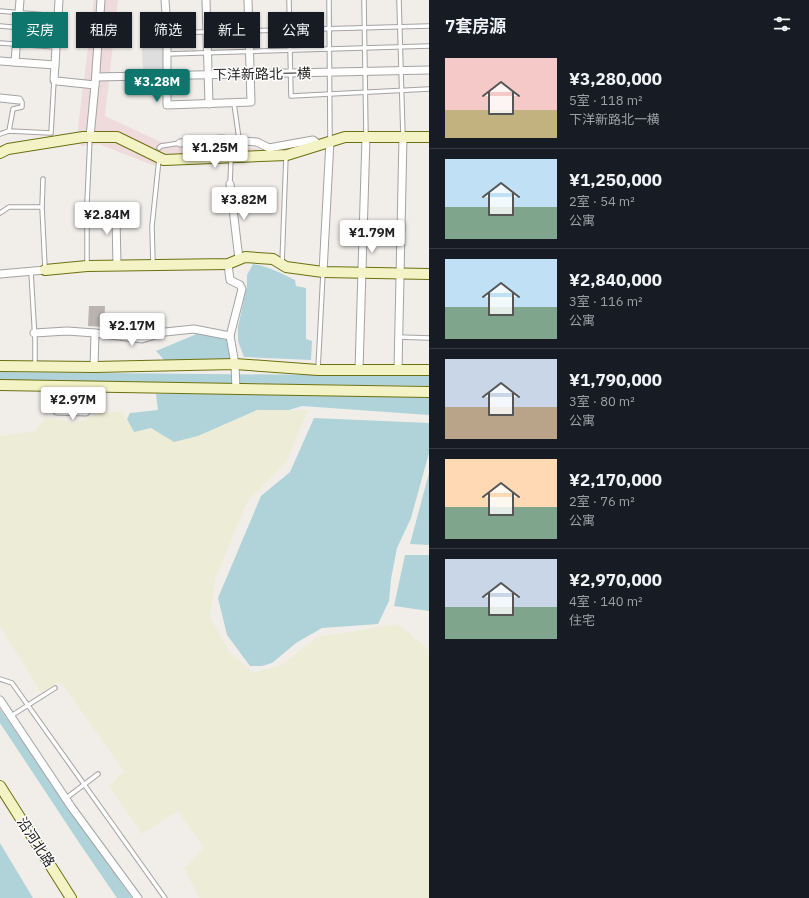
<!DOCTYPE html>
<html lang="zh">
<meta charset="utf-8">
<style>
:root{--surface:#171b24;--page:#242831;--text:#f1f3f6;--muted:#9ea1a6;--line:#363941;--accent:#0f766e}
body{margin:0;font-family:"IBM Plex Sans","Noto Sans SC",sans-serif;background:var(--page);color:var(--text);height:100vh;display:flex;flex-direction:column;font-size:15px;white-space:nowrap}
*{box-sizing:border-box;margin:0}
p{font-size:13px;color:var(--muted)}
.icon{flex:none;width:22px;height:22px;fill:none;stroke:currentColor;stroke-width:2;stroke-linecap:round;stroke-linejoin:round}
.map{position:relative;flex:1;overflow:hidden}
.sheet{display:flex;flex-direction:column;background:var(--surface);width:380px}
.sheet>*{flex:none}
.top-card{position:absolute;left:12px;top:12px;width:357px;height:36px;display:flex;gap:8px}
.price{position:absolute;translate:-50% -34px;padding:0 9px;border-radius:4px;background:#fff;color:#222;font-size:13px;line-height:26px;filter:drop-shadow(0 1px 2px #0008)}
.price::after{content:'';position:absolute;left:50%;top:24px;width:12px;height:9px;margin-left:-6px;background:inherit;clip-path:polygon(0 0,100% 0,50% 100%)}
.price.on{background:var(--accent);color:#fff}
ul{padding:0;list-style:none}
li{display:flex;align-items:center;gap:12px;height:100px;padding:0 16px}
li+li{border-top:1px solid var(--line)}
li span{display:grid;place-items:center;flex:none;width:112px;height:80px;border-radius:0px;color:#555}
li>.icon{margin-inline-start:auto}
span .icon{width:48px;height:48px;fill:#fffc;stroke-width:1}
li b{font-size:17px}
h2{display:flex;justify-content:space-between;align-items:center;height:48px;padding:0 16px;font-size:17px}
.pill{padding:0 14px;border-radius:0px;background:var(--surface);box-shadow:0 1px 3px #0004;font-size:14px;line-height:36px}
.pill.on{background:var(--accent);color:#fff}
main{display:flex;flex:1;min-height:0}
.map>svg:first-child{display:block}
</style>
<main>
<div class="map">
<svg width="429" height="898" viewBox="0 0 429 898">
<rect width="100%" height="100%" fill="#f1eeea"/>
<polygon fill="#efdbdc" points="94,0 118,0 105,116 161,142 257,148 260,162 155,166 99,144 81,146 78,127"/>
<polygon fill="#ededd7" points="257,410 308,410 286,463 248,501 215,579 210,617 229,651 253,673 281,665 317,637 398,624 429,650 429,898 199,898 184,868 204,848 178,811 142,834 109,786 124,771 60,681 41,693 1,628 0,628 0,436 35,431 46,417 77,423 98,413 122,411 134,432 151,428 174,442 198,436"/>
<polygon fill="#dedede" points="141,30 162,30 164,71 143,72"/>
<g fill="#afd3d9">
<path d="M 253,264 C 268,266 281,273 295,280 L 296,286 L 306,288 L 306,339 L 312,341 L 311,360 L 244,357 L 238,341 L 238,327 L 247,286 L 247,275 Z"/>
<polygon points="199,333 227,340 231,359 230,362 168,364 156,351"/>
<polygon points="0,372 429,376 429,386 0,380"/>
<polygon points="266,393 429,395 429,415 302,406 289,410 257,410 198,436 174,442 151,428 134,432 127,419 130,413 158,410 156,394"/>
<polygon points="314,418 429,423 429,453 411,518 397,548 391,579 389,601 378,624 322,628 296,643 272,663 262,666 250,666 227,635 218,598 261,496 290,472"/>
<polygon points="429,473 429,545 410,544"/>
<polygon points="405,555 429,555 429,611 394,606"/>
<polygon points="0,709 132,898 117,898 80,844 0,723"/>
<polygon points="0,843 33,898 0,898"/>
</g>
<polygon fill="#bab3af" points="89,306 105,306 104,327 88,326"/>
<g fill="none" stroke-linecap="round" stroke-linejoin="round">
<defs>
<g id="lane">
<polyline points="289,0 291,96 429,89"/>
<polyline points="329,0 330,140"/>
<polyline points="364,0 366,136"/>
<polyline points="399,0 403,137"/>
<polyline points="0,11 58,16"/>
<polyline points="0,26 57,31"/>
<polyline points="167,33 429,26"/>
<polyline points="0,43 56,47"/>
<polyline points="167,54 429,46"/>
<polyline points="234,103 239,139"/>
<polyline points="9,131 13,109 22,107 22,102 19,100"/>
<polyline points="0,134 9,131 51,133 54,80"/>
<polyline points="159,148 161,146 180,143"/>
<polyline points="43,179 42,207 45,268"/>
<polyline points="230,184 231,159"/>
<polyline points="0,213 9,207 42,207"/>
<polyline points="153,264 152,226 159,159"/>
<polyline points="282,264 286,156"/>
<polyline points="87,265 87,203 90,138"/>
<polyline points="31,272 35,340 35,365"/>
<polyline points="398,337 429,338"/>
<polyline points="318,369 323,273"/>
<polyline points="0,679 12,683 165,898"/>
<polyline points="11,716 55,688"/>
<polyline points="65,799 98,774"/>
</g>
<g id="street">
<polyline points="59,0 54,80 57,81 95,85"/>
<polyline points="165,0 167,27 167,105 251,102 248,0"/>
<polyline points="206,0 209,104"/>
<polyline points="0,61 55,65"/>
<polyline points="15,62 20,0"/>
<polyline points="96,77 429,70"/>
<polyline points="0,98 19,100"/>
<polyline points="90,137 95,85 101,0"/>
<polyline points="180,143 221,139 257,142 269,148 313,140 320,145"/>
<polyline points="230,184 239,259"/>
<polyline points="87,217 116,217 117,265"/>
<polyline points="228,264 230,280 240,285 242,289 230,336 235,364 236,389"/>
<polyline points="323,272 330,141"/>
<polyline points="0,274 45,270"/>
<polyline points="34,333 67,331 95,333 142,339 165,332 194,329 230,336"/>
<polyline points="94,367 95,333"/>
<polyline points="359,370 366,137"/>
<polyline points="398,370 403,137"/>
<polyline points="57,386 57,411 86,412 92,402 93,386"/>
<polyline points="0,700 72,808 138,898"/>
</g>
<g id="secondary">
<polyline points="0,153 8,149 83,137 117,137 164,160 287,155 345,137 429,137"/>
<polyline points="45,270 87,266 228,264 245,257 273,259 286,267 323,272 429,274"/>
<polyline points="0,366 94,367 235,364 318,370 429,370"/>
<polyline points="0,385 429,392"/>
<polyline points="0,786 71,898"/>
</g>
</defs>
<use href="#lane" stroke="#a3a3a3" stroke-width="5.5"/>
<use href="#street" stroke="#a3a3a3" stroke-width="9"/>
<use href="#secondary" stroke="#6c7011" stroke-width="12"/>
<use href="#lane" stroke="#fff" stroke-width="3.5"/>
<use href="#street" stroke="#fff" stroke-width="7"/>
<use href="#secondary" stroke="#f4f3c5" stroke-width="10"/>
</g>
<g text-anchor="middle" stroke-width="3" stroke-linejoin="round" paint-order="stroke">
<g font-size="14" fill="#222" stroke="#fff">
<text transform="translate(262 74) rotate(-1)" y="5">下洋新路北一横</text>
<text transform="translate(36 842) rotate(57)" y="5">沿河北路</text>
</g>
</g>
</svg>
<b class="price on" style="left:157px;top:103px">¥3.28M</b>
<b class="price" style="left:215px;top:169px">¥1.25M</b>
<b class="price" style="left:244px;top:221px">¥3.82M</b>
<b class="price" style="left:107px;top:236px">¥2.84M</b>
<b class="price" style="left:372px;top:254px">¥1.79M</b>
<b class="price" style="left:132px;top:347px">¥2.17M</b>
<b class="price" style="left:73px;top:421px">¥2.97M</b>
<div class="top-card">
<a class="pill on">买房</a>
<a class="pill">租房</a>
<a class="pill">筛选</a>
<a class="pill">新上</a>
<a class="pill">公寓</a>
</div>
</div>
<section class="sheet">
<h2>7套房源<svg class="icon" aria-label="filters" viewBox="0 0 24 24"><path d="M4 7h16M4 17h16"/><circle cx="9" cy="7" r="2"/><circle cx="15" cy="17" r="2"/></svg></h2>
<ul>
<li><span style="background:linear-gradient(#f6c9c9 65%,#c2b280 0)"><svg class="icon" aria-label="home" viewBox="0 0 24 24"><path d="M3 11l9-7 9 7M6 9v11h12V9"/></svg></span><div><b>¥3,280,000</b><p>5室 · 118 m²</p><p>下洋新路北一横</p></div></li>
<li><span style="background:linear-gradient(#bfe0f5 60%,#7fa58c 0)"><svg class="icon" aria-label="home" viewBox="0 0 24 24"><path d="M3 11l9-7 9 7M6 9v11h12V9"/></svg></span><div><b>¥1,250,000</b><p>2室 · 54 m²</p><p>公寓</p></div></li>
<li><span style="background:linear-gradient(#bfe0f5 60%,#7fa58c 0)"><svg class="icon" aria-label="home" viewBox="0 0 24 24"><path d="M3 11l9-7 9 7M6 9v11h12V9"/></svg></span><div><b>¥2,840,000</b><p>3室 · 116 m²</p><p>公寓</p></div></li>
<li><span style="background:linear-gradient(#c9d6e8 60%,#b9a48a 0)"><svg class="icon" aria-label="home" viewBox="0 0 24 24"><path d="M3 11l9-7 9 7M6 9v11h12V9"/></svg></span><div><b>¥1,790,000</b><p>3室 · 80 m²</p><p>公寓</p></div></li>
<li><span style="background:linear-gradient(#ffd9b3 60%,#7fa58c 0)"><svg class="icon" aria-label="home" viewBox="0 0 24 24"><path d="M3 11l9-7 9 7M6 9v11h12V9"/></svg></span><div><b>¥2,170,000</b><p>2室 · 76 m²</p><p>公寓</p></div></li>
<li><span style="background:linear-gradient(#c9d6e8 60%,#7fa58c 0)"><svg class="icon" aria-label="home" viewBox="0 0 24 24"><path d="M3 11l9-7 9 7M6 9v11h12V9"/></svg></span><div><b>¥2,970,000</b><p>4室 · 140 m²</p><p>住宅</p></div></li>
</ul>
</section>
</main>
